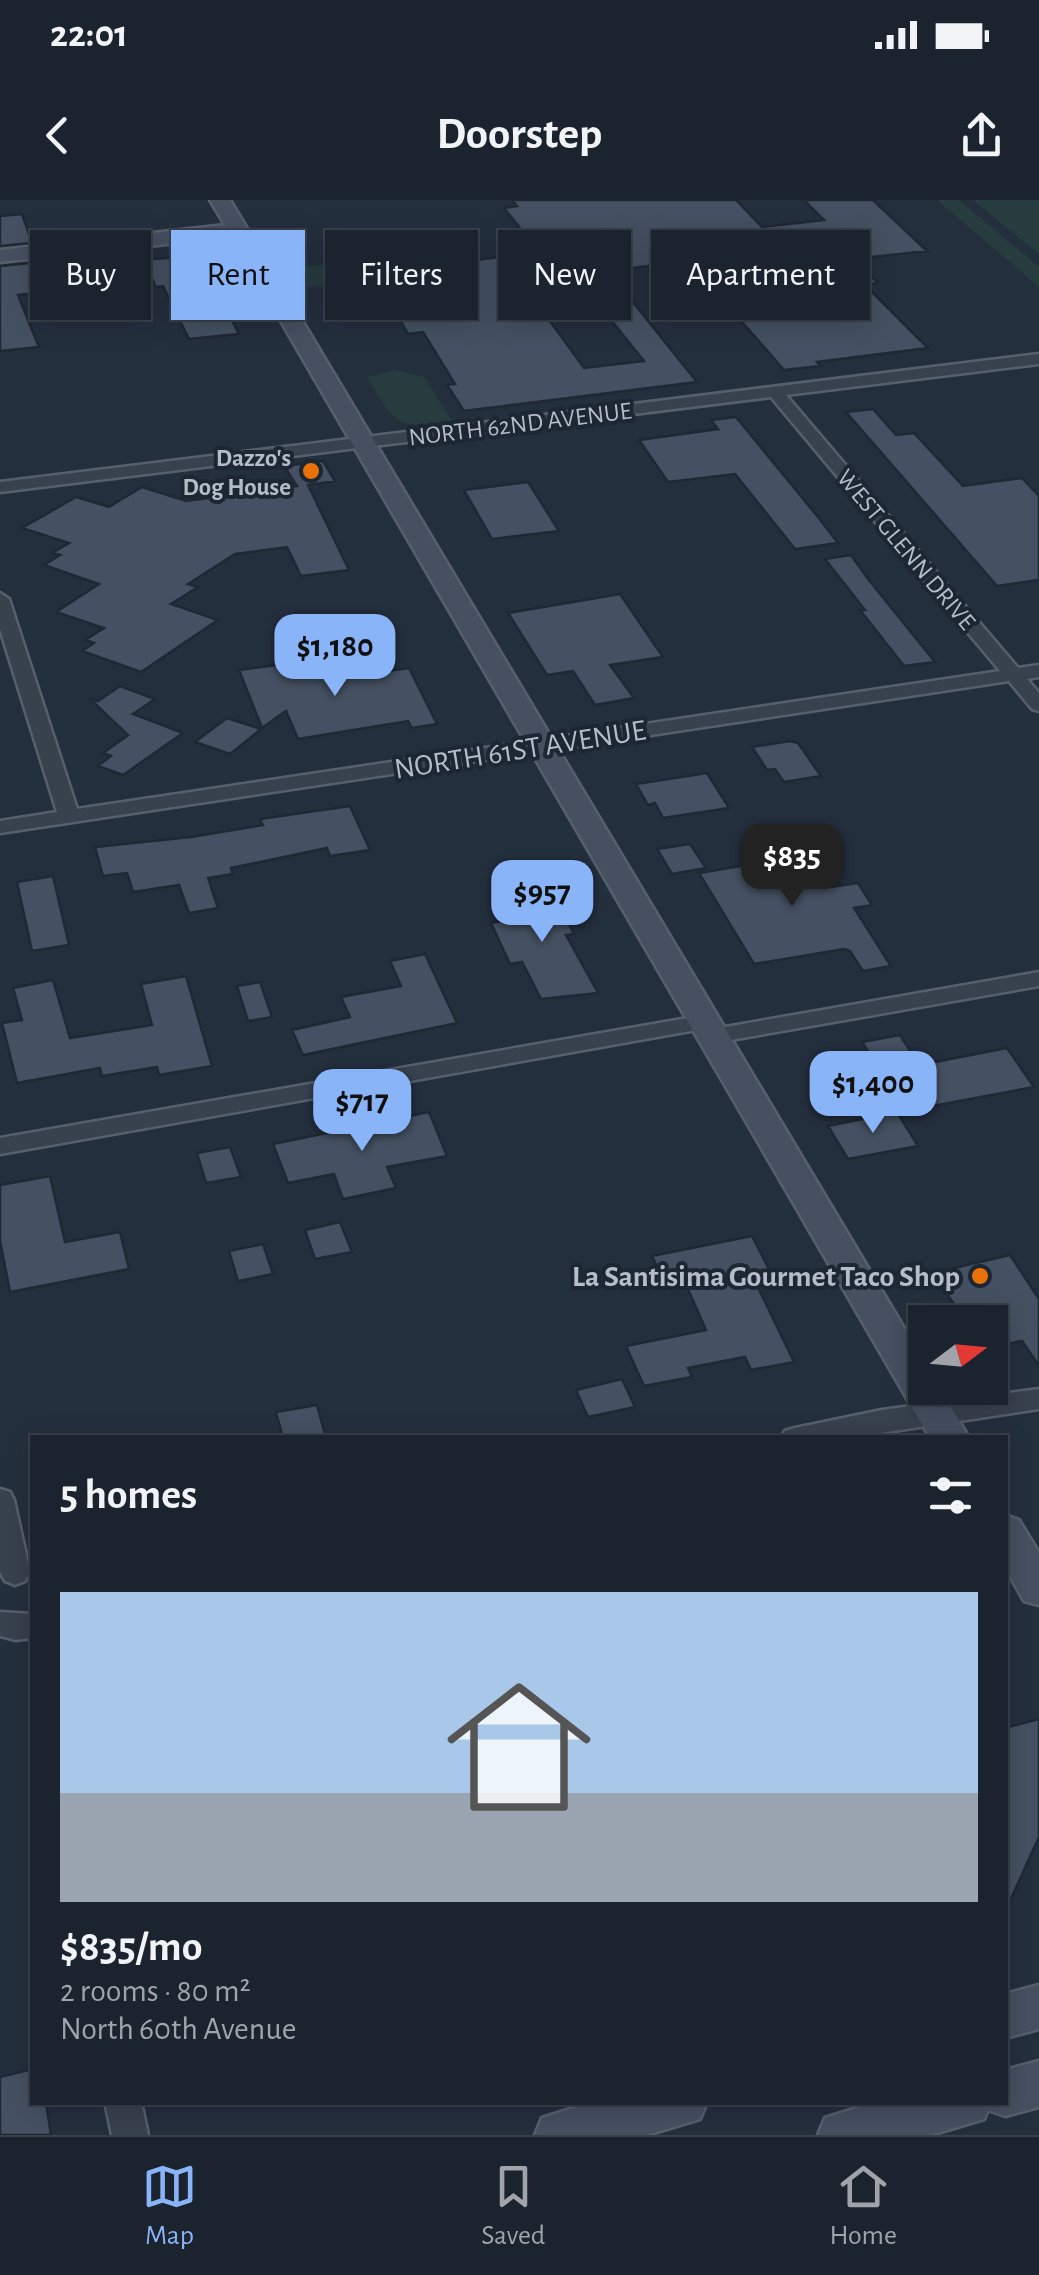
<!DOCTYPE html>
<meta charset="utf-8">
<style>
:root{--surface:#1b232e;--page:#242b36;--text:#f1f3f6;--muted:#a0a4aa;--line:#39404a;--accent:#8ab4f8}
body{margin:0;font-family:"Alegreya Sans",sans-serif;background:var(--page);color:var(--text);height:100vh;display:flex;flex-direction:column;font-size:38px;white-space:nowrap}
*{box-sizing:border-box;margin:0}
p{font-size:32px;color:var(--muted)}
.icon{flex:none;width:55px;height:55px;fill:none;stroke:currentColor;stroke-width:2;stroke-linecap:round;stroke-linejoin:round}
.map{position:relative;flex:1;overflow:hidden}
.sheet{position:absolute;left:30px;top:1235px;width:978px;height:670px;display:flex;flex-direction:column;background:var(--surface);border-radius:0px;box-shadow:0 5px 25px #0003,0 0 0 2px var(--line)}
.sheet>*{flex:none}
.hud{position:absolute;left:30px;top:30px;width:980px;height:90px;display:flex;gap:20px}
.needle{width:65px;rotate:74deg}
.fabs{position:absolute;left:908px;top:1105px;display:grid;gap:20px}
.fabs a{display:grid;place-items:center;width:100px;height:100px;border-radius:0px;background:var(--surface);box-shadow:0 5px 25px #0003,0 0 0 2px var(--line);font-size:50px}
.price{position:absolute;translate:-50% -85px;padding:0 22px;border-radius:20px;background:var(--accent);color:#111;font-size:32px;line-height:65px;filter:drop-shadow(0 2px 5px #0008)}
.price::after{content:'';position:absolute;left:50%;top:60px;width:30px;height:22px;margin-left:-15px;background:inherit;clip-path:polygon(0 0,100% 0,50% 100%)}
.price.current{background:#222;color:#fff}
ul{padding:0;list-style:none}
li{display:grid;align-content:center;gap:20px;height:530px;padding:0 30px}
li+li{border-top:2px solid var(--line)}
li span{display:grid;place-items:center;height:310px;border-radius:0px;color:#555}
li>.icon{margin-inline-start:auto}
span .icon{width:180px;height:180px;fill:#fffc;stroke-width:1}
li b{font-size:42px}
h2{display:flex;justify-content:space-between;align-items:center;height:120px;padding:0 30px;font-size:42px}
.pill{padding:0 35px;border-radius:0px;background:var(--surface);box-shadow:0 5px 25px #0003,0 0 0 2px var(--line);font-size:35px;line-height:90px}
.pill.current{background:var(--accent);color:#111}
.status{display:flex;justify-content:space-between;align-items:center;height:70px;padding:0 50px;background:var(--surface);direction:ltr}
.status svg{height:28px;fill:currentColor}
header{display:flex;justify-content:space-between;align-items:center;height:130px;padding:0 30px;background:var(--surface);font-size:45px;font-weight:600}
.dock{display:flex;justify-content:space-around;align-items:center;height:140px;border-top:2px solid var(--line);background:var(--surface);font-size:28px;color:var(--muted)}
.dock a{display:grid;justify-items:center;gap:5px}
.dock .current{color:var(--accent)}
.map>svg:first-child{display:block}
</style>
<div class="status"><b>22:01</b><svg viewBox="0 0 49 12"><path d="M0 12V9h3v3zM5 12V6h3v6zM10 12V3h3v9zM15 12V0h3v12zM26 1h20v11H26zM47 4h2v5h-2z"/></svg></div>
<header><svg class="icon" aria-label="back" viewBox="0 0 24 24"><path d="M15 5l-7 7 7 7"/></svg>Doorstep<svg class="icon" aria-label="share" viewBox="0 0 24 24"><path d="M12 15V3M7 8l5-5 5 5M5 13v7h14v-7"/></svg></header>
<div class="map">
<svg width="1039" height="1935" viewBox="0 0 1039 1935">
<rect width="100%" height="100%" fill="#242f3e"/>
<g fill="#263c3f">
<polygon points="937,0 959,0 1039,67 1039,87"/>
<polygon points="973,0 1039,0 1039,54"/>
<polygon points="347,62 352,69 345,71 349,78 339,79 341,83 309,87 297,67"/>
<path d="M 394,170 L 424,177 L 451,219 L 457,220 C 395,228 399,230 367,177 Z"/>
</g>
<g fill="#455162" stroke="#1f2835" stroke-width="2.5" fill-rule="evenodd">
<path d="M 512,0 L 736,0 L 762,27 L 824,20 L 804,0 L 873,0 L 927,51 L 854,59 L 878,83 L 865,85 L 928,148 L 817,162 L 821,166 L 784,170 L 689,61 L 608,71 L 697,182 L 464,211 L 447,185 L 455,184 L 423,132 L 408,134 L 374,73 L 539,52 L 504,8 L 517,6 ZM 603,110 L 644,161 L 584,168 L 547,117 Z"/>
<polygon points="22,14 32,43 0,46 0,16"/>
<polygon points="187,56 196,74 207,73 239,134 189,139 163,86 156,87 143,60"/>
<polygon points="39,62 50,91 18,95 39,147 0,151 0,66"/>
<polygon points="873,209 896,235 914,233 963,286 1022,278 1039,296 1039,380 997,386 846,212"/>
<polygon points="736,217 818,317 838,343 795,349 735,274 668,282 639,240 718,229 711,220"/>
<polygon points="323,261 335,281 308,285 349,370 301,376 287,347 235,354 188,384 198,387 171,404 218,420 141,472 82,451 94,443 85,440 104,428 56,412 99,384 44,365 60,355 52,353 69,343 22,328 76,297 109,307 142,287 186,301 297,286 284,266"/>
<polygon points="528,282 559,331 492,339 464,290"/>
<polygon points="851,355 868,379 935,462 904,466 860,410 865,410 825,359"/>
<polygon points="620,394 663,457 610,465 634,498 595,505 573,471 547,475 508,413"/>
<polygon points="317,460 326,480 409,468 437,524 412,528 408,521 298,539 286,511 262,528 239,470"/>
<polygon points="120,486 155,499 133,514 183,533 123,575 98,566 111,556 103,553 128,535 89,498 98,501"/>
<polygon points="227,518 261,529 230,554 195,542"/>
<polygon points="790,541 798,543 821,576 784,582 775,569 767,570 752,547"/>
<polygon points="707,573 729,608 663,618 655,603 648,605 636,584"/>
<polygon points="350,606 370,650 330,656 327,648 231,668 233,674 208,678 218,708 189,713 179,685 133,692 127,673 103,676 95,647 191,637 263,625 260,619"/>
<polygon points="785,629 824,688 858,683 872,705 854,708 891,766 863,771 850,751 844,749 754,764 699,673 777,660 760,633"/>
<polygon points="690,644 706,668 672,674 657,649"/>
<polygon points="53,676 69,745 32,751 17,682"/>
<polygon points="552,690 574,734 566,735 598,793 541,799 522,762 510,764 491,723 507,720 497,698"/>
<polygon points="425,754 457,823 303,855 292,830 350,817 341,797 401,786 390,761"/>
<polygon points="186,776 212,866 159,875 157,867 102,876 100,868 17,883 2,823 22,820 13,788 53,780 70,838 152,825 141,784"/>
<polygon points="260,782 272,817 248,821 237,786"/>
<polygon points="900,835 919,865 1007,848 1034,887 906,911 862,842"/>
<polygon points="429,912 447,956 387,967 396,988 343,999 334,974 288,983 273,944"/>
<polygon points="897,912 918,946 848,959 828,926"/>
<polygon points="230,947 241,977 206,983 197,953"/>
<polygon points="50,976 65,1042 120,1032 129,1069 10,1092 0,1041 0,985"/>
<polygon points="340,1022 352,1052 315,1059 305,1030"/>
<polygon points="752,1036 770,1071 752,1075 794,1162 751,1170 745,1157 688,1168 692,1177 644,1186 626,1146 706,1130 684,1080 665,1084 652,1056"/>
<polygon points="263,1044 273,1074 238,1081 229,1051"/>
<polygon points="1010,1055 1039,1099 1039,1166 1022,1141 990,1147 990,1122 966,1122 933,1073"/>
<polygon points="622,1179 635,1207 588,1217 576,1190"/>
<polygon points="317,1205 326,1238 283,1238 276,1212"/>
<polygon points="1039,1519 1039,1637 1005,1712 1005,1528"/>
<polygon points="32,1869 32,1902 46,1902 51,1935 0,1935 0,1877"/>
</g>
<g fill="none" stroke-linecap="round" stroke-linejoin="round">
<defs>
<g id="street">
<polygon points="1039,154 1039,164 786,195 1018,468 1039,465 1039,477 1027,479 1039,493 1039,511 1032,509 1009,481 0,633 0,621 57,612 0,429 0,393 9,399 77,609 1000,471 771,197 0,292 0,282"/>
<polygon points="1039,772 1039,786 714,843 702,836 714,829"/>
<polygon points="705,815 717,822 713,827 0,954 0,938"/>
<polygon points="1039,1189 1039,1209 847,1238 781,1238 785,1231 795,1228 882,1210"/>
<polygon points="0,1289 10,1292 14,1300 30,1373 25,1381 15,1385 5,1381 0,1372"/>
<polygon points="0,1412 32,1414 32,1438 16,1440 0,1436"/>
<polygon points="105,1902 141,1902 148,1935 112,1935"/>
</g>
<g id="secondary">
<polygon points="210,0 230,0 925,1163 925,1188 940,1188 969,1238 930,1238 232,37 0,62 0,50 225,25"/>
<polygon points="1005,1315 1019,1320 1039,1353 1039,1405 1024,1401 1005,1367"/>
<polygon points="1039,1785 1039,1829 1005,1838 1005,1794"/>
<polygon points="1039,1861 1039,1907 1005,1916 988,1910 984,1919 931,1935 818,1935 825,1918 876,1902 1005,1902 1005,1870"/>
<polygon points="592,1902 707,1902 700,1919 647,1935 535,1935 542,1918"/>
</g>
</defs>
<use href="#street" stroke="#565f6c" stroke-width="5"/>
<use href="#secondary" stroke="#565f6c" stroke-width="5"/>
<use href="#street" fill="#38414e" fill-rule="evenodd"/>
<use href="#secondary" fill="#465061" fill-rule="evenodd"/>
</g>
<g fill="#e8710a" stroke="#1d2633" stroke-width="4">
<circle cx="311" cy="271" r="10"/>
<circle cx="980" cy="1076" r="10"/>
</g>
<g text-anchor="middle" stroke-width="8" stroke-linejoin="round" paint-order="stroke">
<g font-size="25" fill="#b4bcc9" stroke="#1d2633">
<text transform="translate(520 223) rotate(-7)" y="9">NORTH 62ND AVENUE</text>
<text transform="translate(907 349) rotate(50)" y="9">WEST GLENN DRIVE</text>
</g>
<g font-size="25" font-weight="bold" fill="#b4bcc9" stroke="#1d2633" text-anchor="end">
<text x="291" y="266">Dazzo's<tspan x="291" dy="29">Dog House</tspan></text>
</g>
<g font-size="30" fill="#b4bcc9" stroke="#1d2633">
<text transform="translate(520 549) rotate(-9)" y="10">NORTH 61ST AVENUE</text>
</g>
<g font-size="30" font-weight="bold" fill="#b4bcc9" stroke="#1d2633" text-anchor="end">
<text x="960" y="1086">La Santisima Gourmet Taco Shop</text>
</g>
</g>
</svg>
<div class="fabs">
<a><svg class="needle" viewBox="-14 -14 28 28"><path d="M0-13l5 13h-10z" fill="#e53935"/><path d="M0 13l5-13h-10z" fill="#a0a4aa"/></svg></a>
</div>
<b class="price" style="left:335px;top:499px">$1,180</b>
<b class="price current" style="left:792px;top:709px">$835</b>
<b class="price" style="left:542px;top:745px">$957</b>
<b class="price" style="left:873px;top:936px">$1,400</b>
<b class="price" style="left:362px;top:954px">$717</b>
<div class="hud">
<a class="pill">Buy</a>
<a class="pill current">Rent</a>
<a class="pill">Filters</a>
<a class="pill">New</a>
<a class="pill">Apartment</a>
</div>
<section class="sheet">
<h2>5 homes<svg class="icon" aria-label="filters" viewBox="0 0 24 24"><path d="M4 7h16M4 17h16"/><circle cx="9" cy="7" r="2"/><circle cx="15" cy="17" r="2"/></svg></h2>
<ul>
<li><span style="background:linear-gradient(#a9c7e8 65%,#9aa5b1 0)"><svg class="icon" aria-label="home" viewBox="0 0 24 24"><path d="M3 11l9-7 9 7M6 9v11h12V9"/></svg></span><div><b>$835/mo</b><p>2 rooms · 80 m²</p><p>North 60th Avenue</p></div></li>
</ul>
</section>
</div>
<nav class="dock">
<a class="current"><svg class="icon" aria-label="map" viewBox="0 0 24 24"><path d="M3 6l6-2 6 2 6-2v14l-6 2-6-2-6 2zM9 4v14M15 6v14"/></svg>Map</a>
<a><svg class="icon" aria-label="saved" viewBox="0 0 24 24"><path d="M7 4h10v16l-5-4-5 4z"/></svg>Saved</a>
<a><svg class="icon" aria-label="home" viewBox="0 0 24 24"><path d="M3 11l9-7 9 7M6 9v11h12V9"/></svg>Home</a>
</nav>
